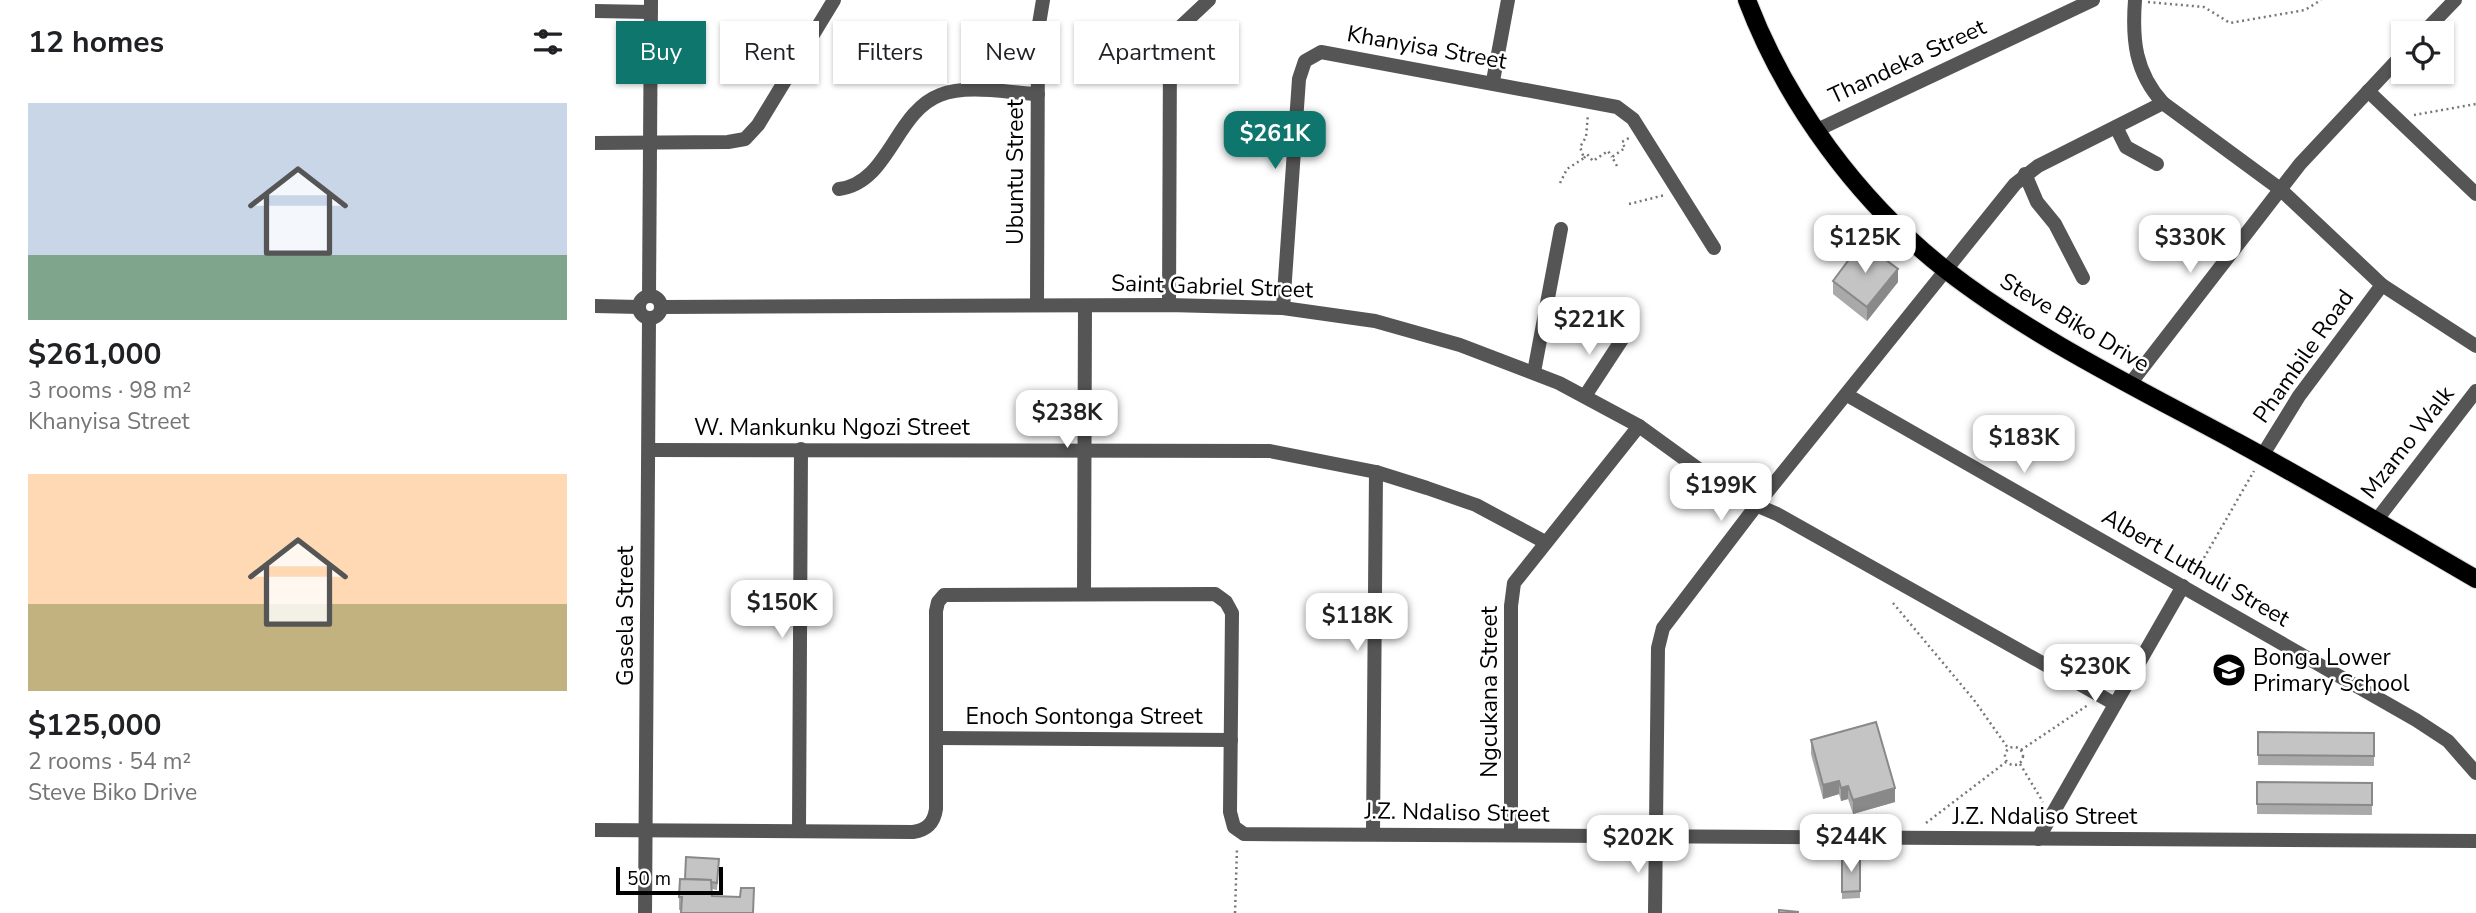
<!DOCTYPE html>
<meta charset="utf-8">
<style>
:root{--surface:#fff;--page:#f6f6f6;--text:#202124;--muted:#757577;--accent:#0f766e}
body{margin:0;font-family:"Nunito Sans",sans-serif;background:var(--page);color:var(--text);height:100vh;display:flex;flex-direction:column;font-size:26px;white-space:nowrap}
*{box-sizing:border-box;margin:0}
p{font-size:23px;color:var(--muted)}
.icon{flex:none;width:38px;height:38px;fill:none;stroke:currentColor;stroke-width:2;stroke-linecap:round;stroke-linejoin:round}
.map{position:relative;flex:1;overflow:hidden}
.details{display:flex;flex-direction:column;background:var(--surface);width:595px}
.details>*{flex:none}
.guide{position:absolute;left:21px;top:21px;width:665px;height:63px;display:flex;gap:14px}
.buttons{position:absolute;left:1796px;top:21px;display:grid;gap:14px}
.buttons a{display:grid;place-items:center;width:63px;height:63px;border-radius:0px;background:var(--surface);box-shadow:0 2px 5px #0004;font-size:35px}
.scale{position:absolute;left:21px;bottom:18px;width:107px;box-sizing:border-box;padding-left:7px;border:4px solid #000;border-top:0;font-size:19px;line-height:24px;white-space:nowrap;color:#000;-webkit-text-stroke:5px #fff;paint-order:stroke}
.price{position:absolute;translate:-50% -60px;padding:0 16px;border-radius:14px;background:#fff;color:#222;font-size:23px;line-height:46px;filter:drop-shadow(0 2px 4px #0008)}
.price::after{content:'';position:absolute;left:50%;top:42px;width:21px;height:16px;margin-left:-10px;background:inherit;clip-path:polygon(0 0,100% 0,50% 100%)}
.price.current{background:var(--accent);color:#fff}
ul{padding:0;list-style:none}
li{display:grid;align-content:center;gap:14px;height:371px;padding:0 28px}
li span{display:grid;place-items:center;height:217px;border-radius:0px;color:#555}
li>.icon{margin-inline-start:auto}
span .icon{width:126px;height:126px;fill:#fffc;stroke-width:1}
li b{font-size:30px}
h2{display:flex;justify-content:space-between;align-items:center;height:84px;padding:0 28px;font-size:30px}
.chip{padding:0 24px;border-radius:0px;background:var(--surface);box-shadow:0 2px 5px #0004;font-size:24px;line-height:63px}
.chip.current{background:var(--accent);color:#fff}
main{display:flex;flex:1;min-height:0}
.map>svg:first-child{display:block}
</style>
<main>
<section class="details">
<h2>12 homes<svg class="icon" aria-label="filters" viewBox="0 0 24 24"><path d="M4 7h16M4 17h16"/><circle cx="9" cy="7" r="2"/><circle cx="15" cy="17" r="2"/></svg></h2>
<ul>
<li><span style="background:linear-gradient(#c9d6e8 70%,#7fa58c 0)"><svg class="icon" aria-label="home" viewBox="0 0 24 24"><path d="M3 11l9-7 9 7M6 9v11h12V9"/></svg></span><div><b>$261,000</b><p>3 rooms · 98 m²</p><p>Khanyisa Street</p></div></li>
<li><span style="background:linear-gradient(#ffd9b3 60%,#c2b280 0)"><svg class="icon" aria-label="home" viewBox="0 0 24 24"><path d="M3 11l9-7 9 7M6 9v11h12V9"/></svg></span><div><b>$125,000</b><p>2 rooms · 54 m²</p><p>Steve Biko Drive</p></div></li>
</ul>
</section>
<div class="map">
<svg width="1881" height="913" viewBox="0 0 1881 913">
<rect width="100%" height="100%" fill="#fff"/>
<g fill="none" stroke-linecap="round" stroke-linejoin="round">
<defs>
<path id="major" d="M 1152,0 C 1191,103 1264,202 1351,270 C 1437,337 1546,390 1642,442 C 1723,486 1802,533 1881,579"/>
</defs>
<use href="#major" stroke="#dbdbdb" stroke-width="20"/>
<g stroke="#777" stroke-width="2.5" stroke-dasharray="2 3.5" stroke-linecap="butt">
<polyline points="1553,2 1609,7 1635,23 1710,10 1726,0"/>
<polyline points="1819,115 1881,104"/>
<polyline points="989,158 992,154 998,161 1013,151 1017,157"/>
<polyline points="1022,166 1017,157 1030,148 1027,142 1034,138"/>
<polyline points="965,183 972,169 989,158 985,147 991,137 993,114"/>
<polyline points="1034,204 1070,195"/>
<polyline points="1598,577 1659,471"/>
<polyline points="1298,603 1379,700 1413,748"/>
<circle cx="1419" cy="756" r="9"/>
<polyline points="1426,750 1493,705"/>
<polyline points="1425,764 1448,802"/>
<polyline points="1331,823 1411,762"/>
<polyline points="640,913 642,848"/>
</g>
<g stroke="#555" stroke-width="14">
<path d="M 1540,0 C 1537,40 1540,72 1568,103 L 1685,189 L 1787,285 L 1881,346"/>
<polyline points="0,11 56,12"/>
<polyline points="1828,33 1860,0"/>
<polyline points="898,81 913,0"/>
<polyline points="1773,91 1881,194"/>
<polyline points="1521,127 1531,147 1562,164"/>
<polyline points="1222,130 1498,0"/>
<polyline points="0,143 133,142 150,139 163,125 239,0"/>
<polyline points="1430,174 1442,202 1460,224 1488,278"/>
<path d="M 244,189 C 294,183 300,112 345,95 C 373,84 413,93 443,94"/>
<circle cx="55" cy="307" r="11"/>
<polyline points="54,296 56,0"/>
<polyline points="442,304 443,30 448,0"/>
<polyline points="574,305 575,47 583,29 614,0"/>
<polyline points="0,306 44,307"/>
<polyline points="67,307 574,305 688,308 780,321 865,345 964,383 1044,426 1142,497 1182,514 1520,704"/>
<polyline points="688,308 704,79 710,61 726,52 1022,107 1038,119 1119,248"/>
<polyline points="939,372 966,229"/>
<polyline points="1535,384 1705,164 1808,54"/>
<polyline points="1252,395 1821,720 1853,741 1881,773"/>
<polyline points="990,396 1028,338"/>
<polyline points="54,450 675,451 781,472 832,488 881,505 950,542"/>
<polyline points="1667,456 1704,396 1787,285"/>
<polyline points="1780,522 1881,391"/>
<polyline points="489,594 490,306"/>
<polyline points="342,738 636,740"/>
<path d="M 0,830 L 318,832 C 332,830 339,823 341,809 L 341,611 L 343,602 L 349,595 L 620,594 L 631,602 L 637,613 L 635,812 L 639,827 L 649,834 L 1881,841"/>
<polyline points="204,831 206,449"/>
<polyline points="778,833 781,472"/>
<polyline points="916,835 916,606 919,583 1044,426"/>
<polyline points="1443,839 1588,586"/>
<polyline points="50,913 54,319"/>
<polyline points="1060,913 1063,648 1068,628 1161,506 1420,184 1443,166 1568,103"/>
</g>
<use href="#major" stroke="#000" stroke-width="18"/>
</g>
<g fill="#a9a9a9">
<polygon points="1238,281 1303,282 1272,321 1238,294"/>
<polygon points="1663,732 1779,733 1779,766 1663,765"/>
<polygon points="1216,740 1300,802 1258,814 1253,799 1246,801 1244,794 1228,799 1216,754"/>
<polygon points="1662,782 1777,783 1777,815 1662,814"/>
<polygon points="1265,857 1265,898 1247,899 1247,858"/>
<polygon points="124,859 122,890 117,889 117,896 158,913 84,910 84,897"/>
</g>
<g fill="#898989">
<polygon points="1303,269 1303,282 1272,321 1272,307"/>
<polygon points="1244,781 1244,794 1228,799 1228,785"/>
<polygon points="1253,786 1253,799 1246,801 1246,788"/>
<polygon points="1300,788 1300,802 1258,814 1258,800"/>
</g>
<g fill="#c4c4c4" stroke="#898989" stroke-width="2">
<polygon points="1267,242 1303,269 1272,307 1238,281"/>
<polygon points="1281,722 1300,788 1258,800 1253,786 1246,788 1244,781 1228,785 1216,740"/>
<polygon points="1663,732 1779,733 1779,756 1663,755"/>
<polygon points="1662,782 1777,783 1777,805 1662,804"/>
<polygon points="91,857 124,859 122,883 116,882 116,880 90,879"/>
<polygon points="1265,857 1265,891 1247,892 1247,858"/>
<polygon points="85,879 116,880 117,896 145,897 146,888 159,888 158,913 86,913 87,897 84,897"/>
<polygon points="1184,910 1203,912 1203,913 1184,913"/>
</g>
<defs>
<symbol id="school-disc" viewBox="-11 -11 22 22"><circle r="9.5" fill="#000" stroke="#fff"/><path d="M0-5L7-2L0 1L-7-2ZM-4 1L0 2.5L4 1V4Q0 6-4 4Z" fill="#fff"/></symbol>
</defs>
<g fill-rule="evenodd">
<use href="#school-disc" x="1615" y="651" width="38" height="38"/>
</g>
<g text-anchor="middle" stroke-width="5" stroke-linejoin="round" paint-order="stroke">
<g font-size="23" fill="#000" stroke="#fff">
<text transform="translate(832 47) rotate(10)" y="8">Khanyisa Street</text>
<text transform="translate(1312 61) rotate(-25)" y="8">Thandeka Street</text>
<text transform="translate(420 172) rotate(-90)" y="8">Ubuntu Street</text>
<text transform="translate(617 286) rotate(2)" y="8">Saint Gabriel Street</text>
<text transform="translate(1480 322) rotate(31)" y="8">Steve Biko Drive</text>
<text transform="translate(1708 356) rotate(-55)" y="8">Phambile Road</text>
<text x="237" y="435">W. Mankunku Ngozi Street</text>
<text transform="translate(1812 442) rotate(-52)" y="8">Mzamo Walk</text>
<text transform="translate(1601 567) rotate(30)" y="8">Albert Luthuli Street</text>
<text transform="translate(30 616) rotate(-90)" y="8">Gasela Street</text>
<text transform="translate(894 692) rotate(-90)" y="8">Ngcukana Street</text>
<text x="489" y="724">Enoch Sontonga Street</text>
<text transform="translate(862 812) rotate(1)" y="8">J.Z. Ndaliso Street</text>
<text x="1450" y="824">J.Z. Ndaliso Street</text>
</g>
<g font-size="23" fill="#000" stroke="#fff" text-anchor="start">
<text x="1658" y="665">Bonga Lower<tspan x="1658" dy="26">Primary School</tspan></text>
</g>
</g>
</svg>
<div class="buttons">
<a><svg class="icon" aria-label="locate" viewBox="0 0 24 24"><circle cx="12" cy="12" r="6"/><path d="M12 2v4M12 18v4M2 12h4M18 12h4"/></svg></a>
</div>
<div class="scale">50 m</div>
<b class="price current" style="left:680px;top:171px">$261K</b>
<b class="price" style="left:1270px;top:275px">$125K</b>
<b class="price" style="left:1595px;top:275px">$330K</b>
<b class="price" style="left:994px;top:357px">$221K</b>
<b class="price" style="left:472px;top:450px">$238K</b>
<b class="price" style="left:1429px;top:475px">$183K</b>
<b class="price" style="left:1126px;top:523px">$199K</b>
<b class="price" style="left:187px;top:640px">$150K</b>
<b class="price" style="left:762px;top:653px">$118K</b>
<b class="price" style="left:1500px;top:704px">$230K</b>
<b class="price" style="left:1256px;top:874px">$244K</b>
<b class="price" style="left:1043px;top:875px">$202K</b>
<div class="guide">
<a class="chip current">Buy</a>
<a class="chip">Rent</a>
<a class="chip">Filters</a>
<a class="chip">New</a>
<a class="chip">Apartment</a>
</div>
</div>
</main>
